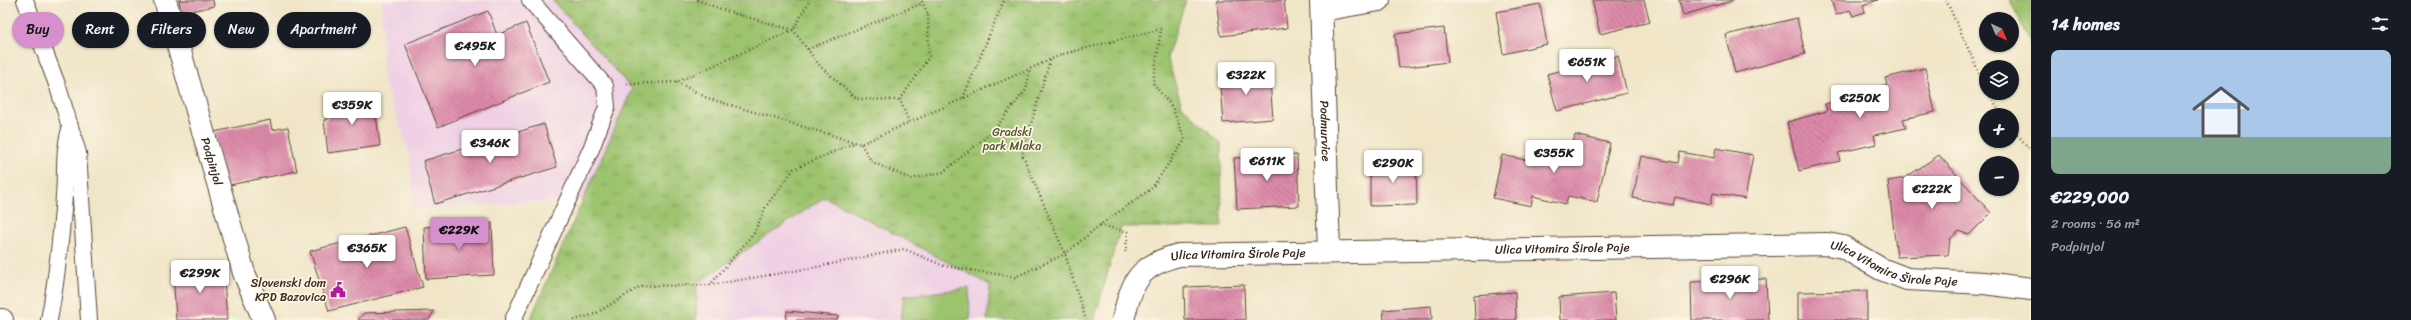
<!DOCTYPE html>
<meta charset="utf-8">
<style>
:root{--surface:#171b24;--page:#242831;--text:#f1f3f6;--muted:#9ea1a6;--accent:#d690ce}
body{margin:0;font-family:Sriracha,sans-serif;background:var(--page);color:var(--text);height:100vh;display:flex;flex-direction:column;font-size:15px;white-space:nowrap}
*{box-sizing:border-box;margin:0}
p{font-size:13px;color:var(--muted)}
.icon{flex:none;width:22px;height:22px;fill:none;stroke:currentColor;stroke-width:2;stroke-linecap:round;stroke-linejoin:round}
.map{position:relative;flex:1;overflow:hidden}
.details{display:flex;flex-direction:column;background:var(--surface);width:380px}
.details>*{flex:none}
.top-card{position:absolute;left:12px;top:12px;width:380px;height:36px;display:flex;gap:8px}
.needle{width:26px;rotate:136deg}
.fabs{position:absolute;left:1979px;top:12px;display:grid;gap:8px}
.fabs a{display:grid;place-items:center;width:40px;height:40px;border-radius:50%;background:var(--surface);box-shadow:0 1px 3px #0004;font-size:20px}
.price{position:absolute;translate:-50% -34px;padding:0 9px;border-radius:4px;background:#fff;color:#222;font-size:13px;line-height:26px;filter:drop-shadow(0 1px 2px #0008)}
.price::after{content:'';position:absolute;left:50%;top:24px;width:12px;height:9px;margin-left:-6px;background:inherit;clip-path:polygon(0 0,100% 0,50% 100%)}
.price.active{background:var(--accent);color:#111}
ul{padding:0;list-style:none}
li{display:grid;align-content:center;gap:8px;height:212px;padding:0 20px}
li span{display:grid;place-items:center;height:124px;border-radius:8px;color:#555}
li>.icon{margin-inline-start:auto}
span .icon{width:72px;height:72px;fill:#fffc;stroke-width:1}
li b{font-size:17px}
h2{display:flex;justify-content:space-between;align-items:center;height:48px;padding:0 20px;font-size:17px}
.tag{padding:0 14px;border-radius:18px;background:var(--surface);box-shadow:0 1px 3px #0004;font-size:14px;line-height:36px}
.tag.active{background:var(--accent);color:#111}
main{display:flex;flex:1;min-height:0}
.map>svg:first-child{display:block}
</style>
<main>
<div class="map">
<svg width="2031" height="320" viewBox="0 0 2031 320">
<defs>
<pattern id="grass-tufts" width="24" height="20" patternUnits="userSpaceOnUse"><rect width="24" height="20" fill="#9cc36e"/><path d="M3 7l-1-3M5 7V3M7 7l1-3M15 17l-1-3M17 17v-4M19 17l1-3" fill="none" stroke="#809f5a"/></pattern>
<pattern id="building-back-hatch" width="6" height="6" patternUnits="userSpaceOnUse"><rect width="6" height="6" fill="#dd8aaa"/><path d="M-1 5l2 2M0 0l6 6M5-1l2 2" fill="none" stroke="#b4718a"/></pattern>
</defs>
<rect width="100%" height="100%" fill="#fcf5e5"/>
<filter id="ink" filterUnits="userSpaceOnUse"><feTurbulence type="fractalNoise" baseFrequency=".025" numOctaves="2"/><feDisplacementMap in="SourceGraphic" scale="8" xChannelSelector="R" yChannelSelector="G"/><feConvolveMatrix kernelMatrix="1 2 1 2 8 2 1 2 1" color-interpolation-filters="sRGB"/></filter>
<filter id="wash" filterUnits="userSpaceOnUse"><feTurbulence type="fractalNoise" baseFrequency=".012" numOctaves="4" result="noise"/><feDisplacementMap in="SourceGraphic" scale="16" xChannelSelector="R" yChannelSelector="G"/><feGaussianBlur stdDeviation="0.9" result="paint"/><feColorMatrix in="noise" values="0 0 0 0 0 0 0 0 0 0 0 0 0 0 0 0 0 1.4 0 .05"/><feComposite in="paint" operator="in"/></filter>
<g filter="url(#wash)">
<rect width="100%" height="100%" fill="#f0e5c7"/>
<g fill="#efd0e5">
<polygon points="382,0 552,0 632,89 583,199 413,209 410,154 383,80"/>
<polygon points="825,197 990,285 987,320 696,320 697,283"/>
</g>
<polygon fill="url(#grass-tufts)" stroke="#6c7646" points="552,0 1062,0 1064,2 1072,0 1186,0 1167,57 1182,106 1221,143 1222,227 1121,227 1094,320 987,320 990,285 825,197 697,283 696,320 530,320 632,89"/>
<g fill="#9cc36e" stroke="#6c7646">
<polygon points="2010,0 2031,0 2031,45"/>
<polygon points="969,288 970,320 901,320 904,296"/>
</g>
<g id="blocks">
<g fill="url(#building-back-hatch)">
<polygon points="179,0 213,0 214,6 182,13"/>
<polygon points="1216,0 1284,0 1287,28 1221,36"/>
<polygon points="1592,0 1644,0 1650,22 1600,34"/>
<polygon points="1679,0 1735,0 1683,15"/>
<polygon points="1831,0 1878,0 1863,5 1865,12 1853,16 1850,10 1836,15"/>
<polygon points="1540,4 1547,44 1503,54 1496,12"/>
<polygon points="488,11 497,35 526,23 549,82 438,127 405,44"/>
<polygon points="1797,18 1805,54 1735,73 1726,35"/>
<polygon points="1444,28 1448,62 1399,68 1395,34"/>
<polygon points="1618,56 1627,93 1557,111 1547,74"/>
<polygon points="1925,68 1935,112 1903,119 1906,128 1874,135 1876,144 1838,153 1840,161 1799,171 1787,122 1827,111 1825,104 1856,96 1855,93 1887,85 1885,78"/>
<polygon points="1269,69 1273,119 1223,123 1219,73"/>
<polygon points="374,99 380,146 328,153 324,120 328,119 327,105"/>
<polygon points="270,120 272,130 288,127 297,171 225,186 214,132"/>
<polygon points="544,124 557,167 435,204 423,161"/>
<polygon points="1575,135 1610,143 1597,202 1568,196 1566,204 1533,196 1531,206 1493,198 1502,155 1535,162 1539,147 1570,154"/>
<polygon points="1716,148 1753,155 1745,199 1713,193 1711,204 1675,197 1673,205 1633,198 1641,156 1678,163 1680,152 1714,158"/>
<polygon points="1297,155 1299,206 1237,209 1234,158"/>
<polygon points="1939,155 1991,213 1969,235 1959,231 1950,239 1948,255 1897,257 1888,181 1905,178"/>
<polygon points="1416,161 1417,205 1370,206 1370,162"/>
<polygon points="492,223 494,275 426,279 424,227"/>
<polygon points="405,227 423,287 329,311 310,251"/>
<polygon points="223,265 227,320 176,320 173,269"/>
<polygon points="1766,279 1768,320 1692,320 1691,282"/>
<polygon points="1244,285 1245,320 1185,320 1184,287"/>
<polygon points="1867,291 1867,320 1798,320 1798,292"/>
<polygon points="1515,292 1516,320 1475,320 1474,295"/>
<polygon points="1614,293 1616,320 1560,320 1559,297"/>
<polygon points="1431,306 1432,320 1384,320 1383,310"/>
<polygon points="434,311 429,320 358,320 364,313"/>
<polygon points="787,311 838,316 837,320 786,320"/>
</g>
</g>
</g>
<g filter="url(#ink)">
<use href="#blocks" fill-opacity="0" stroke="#564637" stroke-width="1"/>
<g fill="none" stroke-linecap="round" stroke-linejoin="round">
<defs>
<g id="service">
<polyline points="25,0 58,87 78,153 89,320"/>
<path d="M 49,320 C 57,279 61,237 64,196 C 66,173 63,152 70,129"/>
<polyline points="513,320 591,149 607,107 605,86 530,0"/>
</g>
<g id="minor">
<path id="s1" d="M 165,0 L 244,273 L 264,320"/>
<path id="s2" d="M 1321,0 L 1329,252"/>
<polyline points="1322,10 1379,0"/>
<path id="s3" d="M 1123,320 C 1132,281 1139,265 1179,255 L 1827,244 L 1843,247 L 1881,269 L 1907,279 L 1984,283 L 2031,289"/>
</g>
<polyline id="secondary" points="0,320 2,320"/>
</defs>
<use href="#service" stroke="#564637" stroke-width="18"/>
<use href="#minor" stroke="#564637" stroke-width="24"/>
<use href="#secondary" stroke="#564637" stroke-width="24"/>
<g stroke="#564637" stroke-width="2.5" stroke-dasharray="1 3" stroke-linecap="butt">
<polyline points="697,0 729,12 793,30 820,66 857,99 900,100"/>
<polyline points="1946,0 1986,88"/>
<polyline points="808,49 923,3"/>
<polyline points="1050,60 1022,154 1065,254 1086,320"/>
<polyline points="677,82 707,98 861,144 1063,54 1161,29 1153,83 1172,107 1185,140 1151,189 1100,225 1065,254 1015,277 944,266 904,249 817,267 710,285"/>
<polyline points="627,84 677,82 793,30 810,0"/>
<polyline points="1989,93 2002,115"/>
<polyline points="963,98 1004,0"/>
<polyline points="909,122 900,100 929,57 928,14 921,0"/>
<polyline points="2012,129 2031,150"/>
<polyline points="861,144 872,162 911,179 943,172 992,132 1026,90 1030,69"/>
<polyline points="1100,225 1128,232 1125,254"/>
<polyline points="574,320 595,314 641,286 710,285 754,233 766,206 794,169 856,142"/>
</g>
<use href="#service" stroke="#fff" stroke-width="16"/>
<use href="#minor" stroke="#fff" stroke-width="22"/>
<use href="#secondary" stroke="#fff" stroke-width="22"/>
</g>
</g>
<defs>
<symbol id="civic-bare" viewBox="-9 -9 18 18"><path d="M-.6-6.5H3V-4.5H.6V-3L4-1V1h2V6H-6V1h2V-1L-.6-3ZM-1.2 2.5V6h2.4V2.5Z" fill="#b5179e" stroke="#fcf5e5" stroke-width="2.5" paint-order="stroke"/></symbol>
</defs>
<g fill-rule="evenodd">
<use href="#civic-bare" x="327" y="279" width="22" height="22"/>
</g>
<g text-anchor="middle" stroke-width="3.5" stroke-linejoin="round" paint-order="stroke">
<g font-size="12" fill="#3b2a1e" stroke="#fcf5e5">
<text dy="4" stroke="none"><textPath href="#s2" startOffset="131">Podmurvice</textPath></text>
<text dy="4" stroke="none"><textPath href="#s1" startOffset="168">Podpinjol</textPath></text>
<text dy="4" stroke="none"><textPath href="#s3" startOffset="476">Ulica Vitomira Širole Paje</textPath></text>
<text dy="4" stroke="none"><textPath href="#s3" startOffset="152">Ulica Vitomira Širole Paje</textPath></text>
<text dy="4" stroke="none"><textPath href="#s3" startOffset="812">Ulica Vitomira Širole Paje</textPath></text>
</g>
<g font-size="12" fill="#585836" stroke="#fcf5e5">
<text x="1012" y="136">Gradski<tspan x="1012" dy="14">park Mlaka</tspan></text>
</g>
<g font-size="12" fill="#3b2a1e" stroke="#fcf5e5" text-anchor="end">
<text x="326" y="287">Slovenski dom<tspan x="326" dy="14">KPD Bazovica</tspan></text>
</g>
</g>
</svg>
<div class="fabs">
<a><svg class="needle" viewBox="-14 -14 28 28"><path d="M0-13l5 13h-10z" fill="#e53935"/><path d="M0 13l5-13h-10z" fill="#9ea1a6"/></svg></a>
<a><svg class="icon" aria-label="layers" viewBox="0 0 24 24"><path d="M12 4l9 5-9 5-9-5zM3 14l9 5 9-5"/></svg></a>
<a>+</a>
<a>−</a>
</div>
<b class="price" style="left:475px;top:67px">€495K</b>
<b class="price" style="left:1587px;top:83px">€651K</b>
<b class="price" style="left:1246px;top:96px">€322K</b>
<b class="price" style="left:1860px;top:119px">€250K</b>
<b class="price" style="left:352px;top:126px">€359K</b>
<b class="price" style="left:490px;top:164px">€346K</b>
<b class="price" style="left:1554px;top:174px">€355K</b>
<b class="price" style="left:1267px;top:182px">€611K</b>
<b class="price" style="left:1393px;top:184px">€290K</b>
<b class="price" style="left:1932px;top:210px">€222K</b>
<b class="price active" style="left:459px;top:251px">€229K</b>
<b class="price" style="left:367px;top:269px">€365K</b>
<b class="price" style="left:200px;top:294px">€299K</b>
<b class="price" style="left:1730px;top:300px">€296K</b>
<div class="top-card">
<a class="tag active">Buy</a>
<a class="tag">Rent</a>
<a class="tag">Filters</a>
<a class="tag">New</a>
<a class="tag">Apartment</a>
</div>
</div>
<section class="details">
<h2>14 homes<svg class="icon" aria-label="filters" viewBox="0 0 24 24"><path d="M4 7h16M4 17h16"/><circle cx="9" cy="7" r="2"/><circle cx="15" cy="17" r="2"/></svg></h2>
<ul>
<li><span style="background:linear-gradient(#a9c7e8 70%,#7fa58c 0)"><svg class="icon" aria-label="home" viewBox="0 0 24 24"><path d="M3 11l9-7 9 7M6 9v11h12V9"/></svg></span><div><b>€229,000</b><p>2 rooms · 56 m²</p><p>Podpinjol</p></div></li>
</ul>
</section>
</main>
